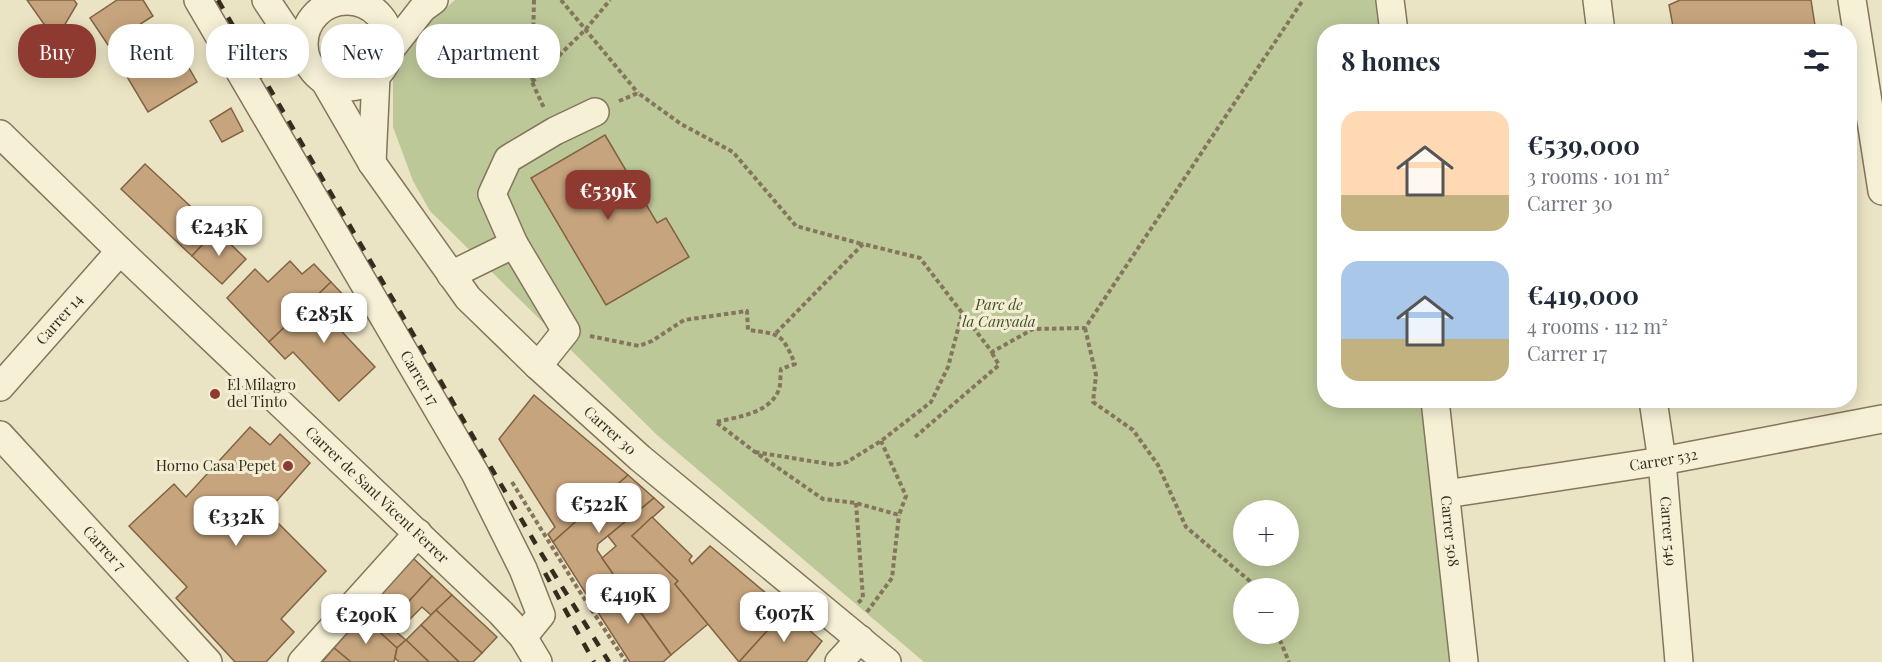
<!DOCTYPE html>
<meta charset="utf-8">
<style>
:root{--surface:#fff;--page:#f2f2f3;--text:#1f2937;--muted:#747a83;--accent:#8f3a30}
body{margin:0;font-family:"Playfair Display",serif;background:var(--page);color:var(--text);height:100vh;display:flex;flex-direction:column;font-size:22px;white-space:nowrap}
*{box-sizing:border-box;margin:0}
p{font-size:20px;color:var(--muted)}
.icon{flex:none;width:33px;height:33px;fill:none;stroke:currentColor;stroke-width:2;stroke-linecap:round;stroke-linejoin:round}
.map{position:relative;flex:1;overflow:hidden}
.sheet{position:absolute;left:1317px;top:24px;width:540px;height:384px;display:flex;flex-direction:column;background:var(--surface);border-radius:24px;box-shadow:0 3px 15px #0003}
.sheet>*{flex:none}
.hud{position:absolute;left:18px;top:24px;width:570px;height:54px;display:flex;gap:12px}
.controls{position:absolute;left:1233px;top:500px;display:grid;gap:12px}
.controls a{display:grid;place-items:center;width:66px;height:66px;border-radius:50%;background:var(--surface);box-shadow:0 3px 15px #0003;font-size:30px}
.price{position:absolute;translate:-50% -51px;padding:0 14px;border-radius:12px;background:#fff;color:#222;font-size:20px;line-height:39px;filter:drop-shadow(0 2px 3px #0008)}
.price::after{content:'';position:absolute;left:50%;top:36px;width:18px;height:14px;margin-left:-9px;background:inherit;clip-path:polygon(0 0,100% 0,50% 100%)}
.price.active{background:var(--accent);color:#fff}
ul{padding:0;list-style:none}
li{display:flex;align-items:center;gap:18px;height:150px;padding:0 24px}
li span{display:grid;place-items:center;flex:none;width:168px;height:120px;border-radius:18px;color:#555}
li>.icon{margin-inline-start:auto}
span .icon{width:72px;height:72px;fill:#fffc;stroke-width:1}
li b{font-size:26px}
h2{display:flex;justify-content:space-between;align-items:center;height:72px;padding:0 24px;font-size:26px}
.tag{padding:0 21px;border-radius:24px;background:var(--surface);box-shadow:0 3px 15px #0003;font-size:21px;line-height:54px}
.tag.active{background:var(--accent);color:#fff}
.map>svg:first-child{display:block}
</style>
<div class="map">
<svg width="1882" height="662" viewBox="0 0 1882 662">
<rect width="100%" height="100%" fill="#ebe4c4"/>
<path fill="#bdc899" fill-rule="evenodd" d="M 455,0 L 1382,0 L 1387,31 L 1324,32 L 1324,400 L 1430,401 L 1458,662 L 924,662 L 657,435 L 430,211 L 413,181 L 393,127 L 393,77 L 415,35 ZM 1244,510 L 1288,510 L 1288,555 L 1244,555 ZM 1244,588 L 1288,588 L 1288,633 L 1244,633 Z"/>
<g fill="#c6a47d" stroke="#816343" stroke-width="1.5">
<polygon points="27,0 74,0 77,4 64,26 46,27"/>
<polygon points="117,0 143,0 153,16 108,45 90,18"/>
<polygon points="1680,0 1811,0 1816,32 1674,32 1669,5"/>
<polygon points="170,35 197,82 148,112 120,65"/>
<polygon points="231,108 243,131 222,142 210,121"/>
<polygon points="605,135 657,223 666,218 689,257 606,305 531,178"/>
<polygon points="145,164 216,230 192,256 121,189"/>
<polygon points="216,230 246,259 222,284 192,256"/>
<polygon points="290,261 302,274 314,264 331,282 269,342 227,298 255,269 268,282"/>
<polygon points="331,282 349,301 330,319 375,367 339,401 293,352 285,359 269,342"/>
<polygon points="534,395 628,475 553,542 548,534 555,527 499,439"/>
<polygon points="250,427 270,445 280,434 310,463 267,512 326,571 281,619 294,632 266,662 235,662 176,598 187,587 129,526 174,484 186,497"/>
<polygon points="628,475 654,498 598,544 597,550 615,577 588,597 553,542"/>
<polygon points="654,498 664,507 632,536 678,581 675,584 708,624 671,655 602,558 616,546 608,536"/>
<polygon points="652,517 692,556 689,560 692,564 710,546 786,610 739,662 675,584 678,581 632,536"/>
<polygon points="413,558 432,576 400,611 395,631 406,640 397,648 362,616"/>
<polygon points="432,576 452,595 431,615 422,607 410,619 400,611"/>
<polygon points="615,577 671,655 663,662 630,662 588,597"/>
<polygon points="452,595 497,637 482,653 436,610"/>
<polygon points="436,610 482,653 473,662 459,662 421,625"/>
<polygon points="786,610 822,641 806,662 739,662"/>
<polygon points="362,616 397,648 394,662 351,662 334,648"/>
<polygon points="421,625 459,662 429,662 406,640"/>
<polygon points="406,640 429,662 399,662 395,658 397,648"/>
<polygon points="334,648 351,662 322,662"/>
</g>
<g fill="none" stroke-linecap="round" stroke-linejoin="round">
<defs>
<g id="minor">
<path id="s1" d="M 198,0 L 475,473 L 523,569 L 541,615 L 523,637"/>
<polyline points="266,0 307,61"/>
<polyline points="1390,0 1394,32"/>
<polyline points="1597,0 1601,32"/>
<polyline points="1852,0 1882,191"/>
<circle cx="347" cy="44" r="43"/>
<polyline points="390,50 423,8 434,0"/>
<path id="s2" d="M 324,80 L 372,163 L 468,298 L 538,366 L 640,458 L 887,662"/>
<path id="s3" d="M 0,134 L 120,251 L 501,613 L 523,637 L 538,662"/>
<polyline points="372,163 376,76"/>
<polyline points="451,275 514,244"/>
<polyline points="538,366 566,331 514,244 492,194 508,159 555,131 595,112"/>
<path id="s4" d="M 0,387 L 120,251"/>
<path id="s5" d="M 1435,400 L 1464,662"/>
<path id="s6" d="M 1653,400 L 1662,461 L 1679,662"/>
<path id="s7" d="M 0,435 L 208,662"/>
<path id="s8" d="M 1446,494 L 1662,461 L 1882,419"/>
<polyline points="302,662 418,533"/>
<polyline points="839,662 860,639"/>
</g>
</defs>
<use href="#minor" stroke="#84765c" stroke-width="30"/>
<g stroke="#84765c" stroke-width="4" stroke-dasharray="4.5 3" stroke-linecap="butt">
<polyline points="534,0 532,82 544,108"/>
<polyline points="561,0 638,93"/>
<polyline points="532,82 586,29 610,0"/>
<polyline points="619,101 638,93 681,124 733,152 796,226 862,244"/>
<polyline points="1085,328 1096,375 1093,402 1133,430 1158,465 1186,527 1258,588"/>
<polyline points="776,333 863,244 920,258 992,352 1033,329 1085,328 1303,0"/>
<path d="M 590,336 L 639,346 L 652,341 L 684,320 L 747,311 L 748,330 C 780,334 782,333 795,364 L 781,369 C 780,375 781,384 779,389 C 771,413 738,417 716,422"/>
<polyline points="717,423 755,452 823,499 856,503 899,515 906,496 881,441"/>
<polyline points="915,437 999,365 992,353"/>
<polyline points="755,452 835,465 847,462 881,441 931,402 948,367 962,314"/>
<polyline points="512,482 578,589 626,662"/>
<polyline points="856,503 863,598 857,604"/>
<polyline points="867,612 892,578 899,515"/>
<polyline points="1277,633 1289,662"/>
</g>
<use href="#minor" stroke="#f6f0d7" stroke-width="27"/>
<g stroke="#352c1f" stroke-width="4.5" stroke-dasharray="10 10" stroke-linecap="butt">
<polyline points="218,0 541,553 609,662"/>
<polyline points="545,573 594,662"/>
</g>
</g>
<circle fill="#8e936e" cx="344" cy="42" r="9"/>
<g fill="#8f3a30" stroke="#f3edd3" stroke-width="2">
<circle cx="215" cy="394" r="6"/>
<circle cx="288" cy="466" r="6"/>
</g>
<g text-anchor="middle" stroke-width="6" stroke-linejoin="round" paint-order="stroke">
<g font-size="15" font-style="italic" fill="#415027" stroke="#f3edd3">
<text x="999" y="310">Parc de<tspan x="999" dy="17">la Canyada</tspan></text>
</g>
<g font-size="15" fill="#352c1f" stroke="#f3edd3">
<text dy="5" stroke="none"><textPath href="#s4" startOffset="90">Carrer 14</textPath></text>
<text dy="5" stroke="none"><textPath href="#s1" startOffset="438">Carrer 17</textPath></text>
<text dy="5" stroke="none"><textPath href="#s2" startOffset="456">Carrer 30</textPath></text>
<text dy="5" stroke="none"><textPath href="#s8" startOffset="220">Carrer 532</textPath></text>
<text dy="5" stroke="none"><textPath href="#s3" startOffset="522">Carrer de Sant Vicent Ferrer</textPath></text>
<text dy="5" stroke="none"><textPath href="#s5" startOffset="132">Carrer 508</textPath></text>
<text dy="5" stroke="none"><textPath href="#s6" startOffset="132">Carrer 549</textPath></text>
<text dy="5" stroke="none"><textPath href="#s7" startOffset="154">Carrer 7</textPath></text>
</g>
<g font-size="15" fill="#352c1f" stroke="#f3edd3" text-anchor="start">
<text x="227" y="390">El Milagro<tspan x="227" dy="17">del Tinto</tspan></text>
<text x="276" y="471" text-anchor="end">Horno Casa Pepet</text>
</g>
</g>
</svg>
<div class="controls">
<a>+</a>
<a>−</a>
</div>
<b class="price active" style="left:608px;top:221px">€539K</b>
<b class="price" style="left:219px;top:257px">€243K</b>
<b class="price" style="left:324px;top:344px">€285K</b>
<b class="price" style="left:599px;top:534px">€522K</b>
<b class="price" style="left:236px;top:547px">€332K</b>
<b class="price" style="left:628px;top:625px">€419K</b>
<b class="price" style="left:784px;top:643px">€907K</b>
<b class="price" style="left:366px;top:645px">€290K</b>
<div class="hud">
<a class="tag active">Buy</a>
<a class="tag">Rent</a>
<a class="tag">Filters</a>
<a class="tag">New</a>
<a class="tag">Apartment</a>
</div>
<section class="sheet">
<h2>8 homes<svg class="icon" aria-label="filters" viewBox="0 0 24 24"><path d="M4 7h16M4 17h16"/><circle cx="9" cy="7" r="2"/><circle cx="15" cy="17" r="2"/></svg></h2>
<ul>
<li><span style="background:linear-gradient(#ffd9b3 70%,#c2b280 0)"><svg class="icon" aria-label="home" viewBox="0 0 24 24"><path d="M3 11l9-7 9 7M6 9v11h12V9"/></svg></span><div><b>€539,000</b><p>3 rooms · 101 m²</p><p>Carrer 30</p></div></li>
<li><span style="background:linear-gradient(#a9c7e8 65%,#c2b280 0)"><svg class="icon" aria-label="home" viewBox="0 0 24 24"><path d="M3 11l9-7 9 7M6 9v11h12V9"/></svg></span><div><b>€419,000</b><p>4 rooms · 112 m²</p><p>Carrer 17</p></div></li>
</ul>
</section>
</div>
